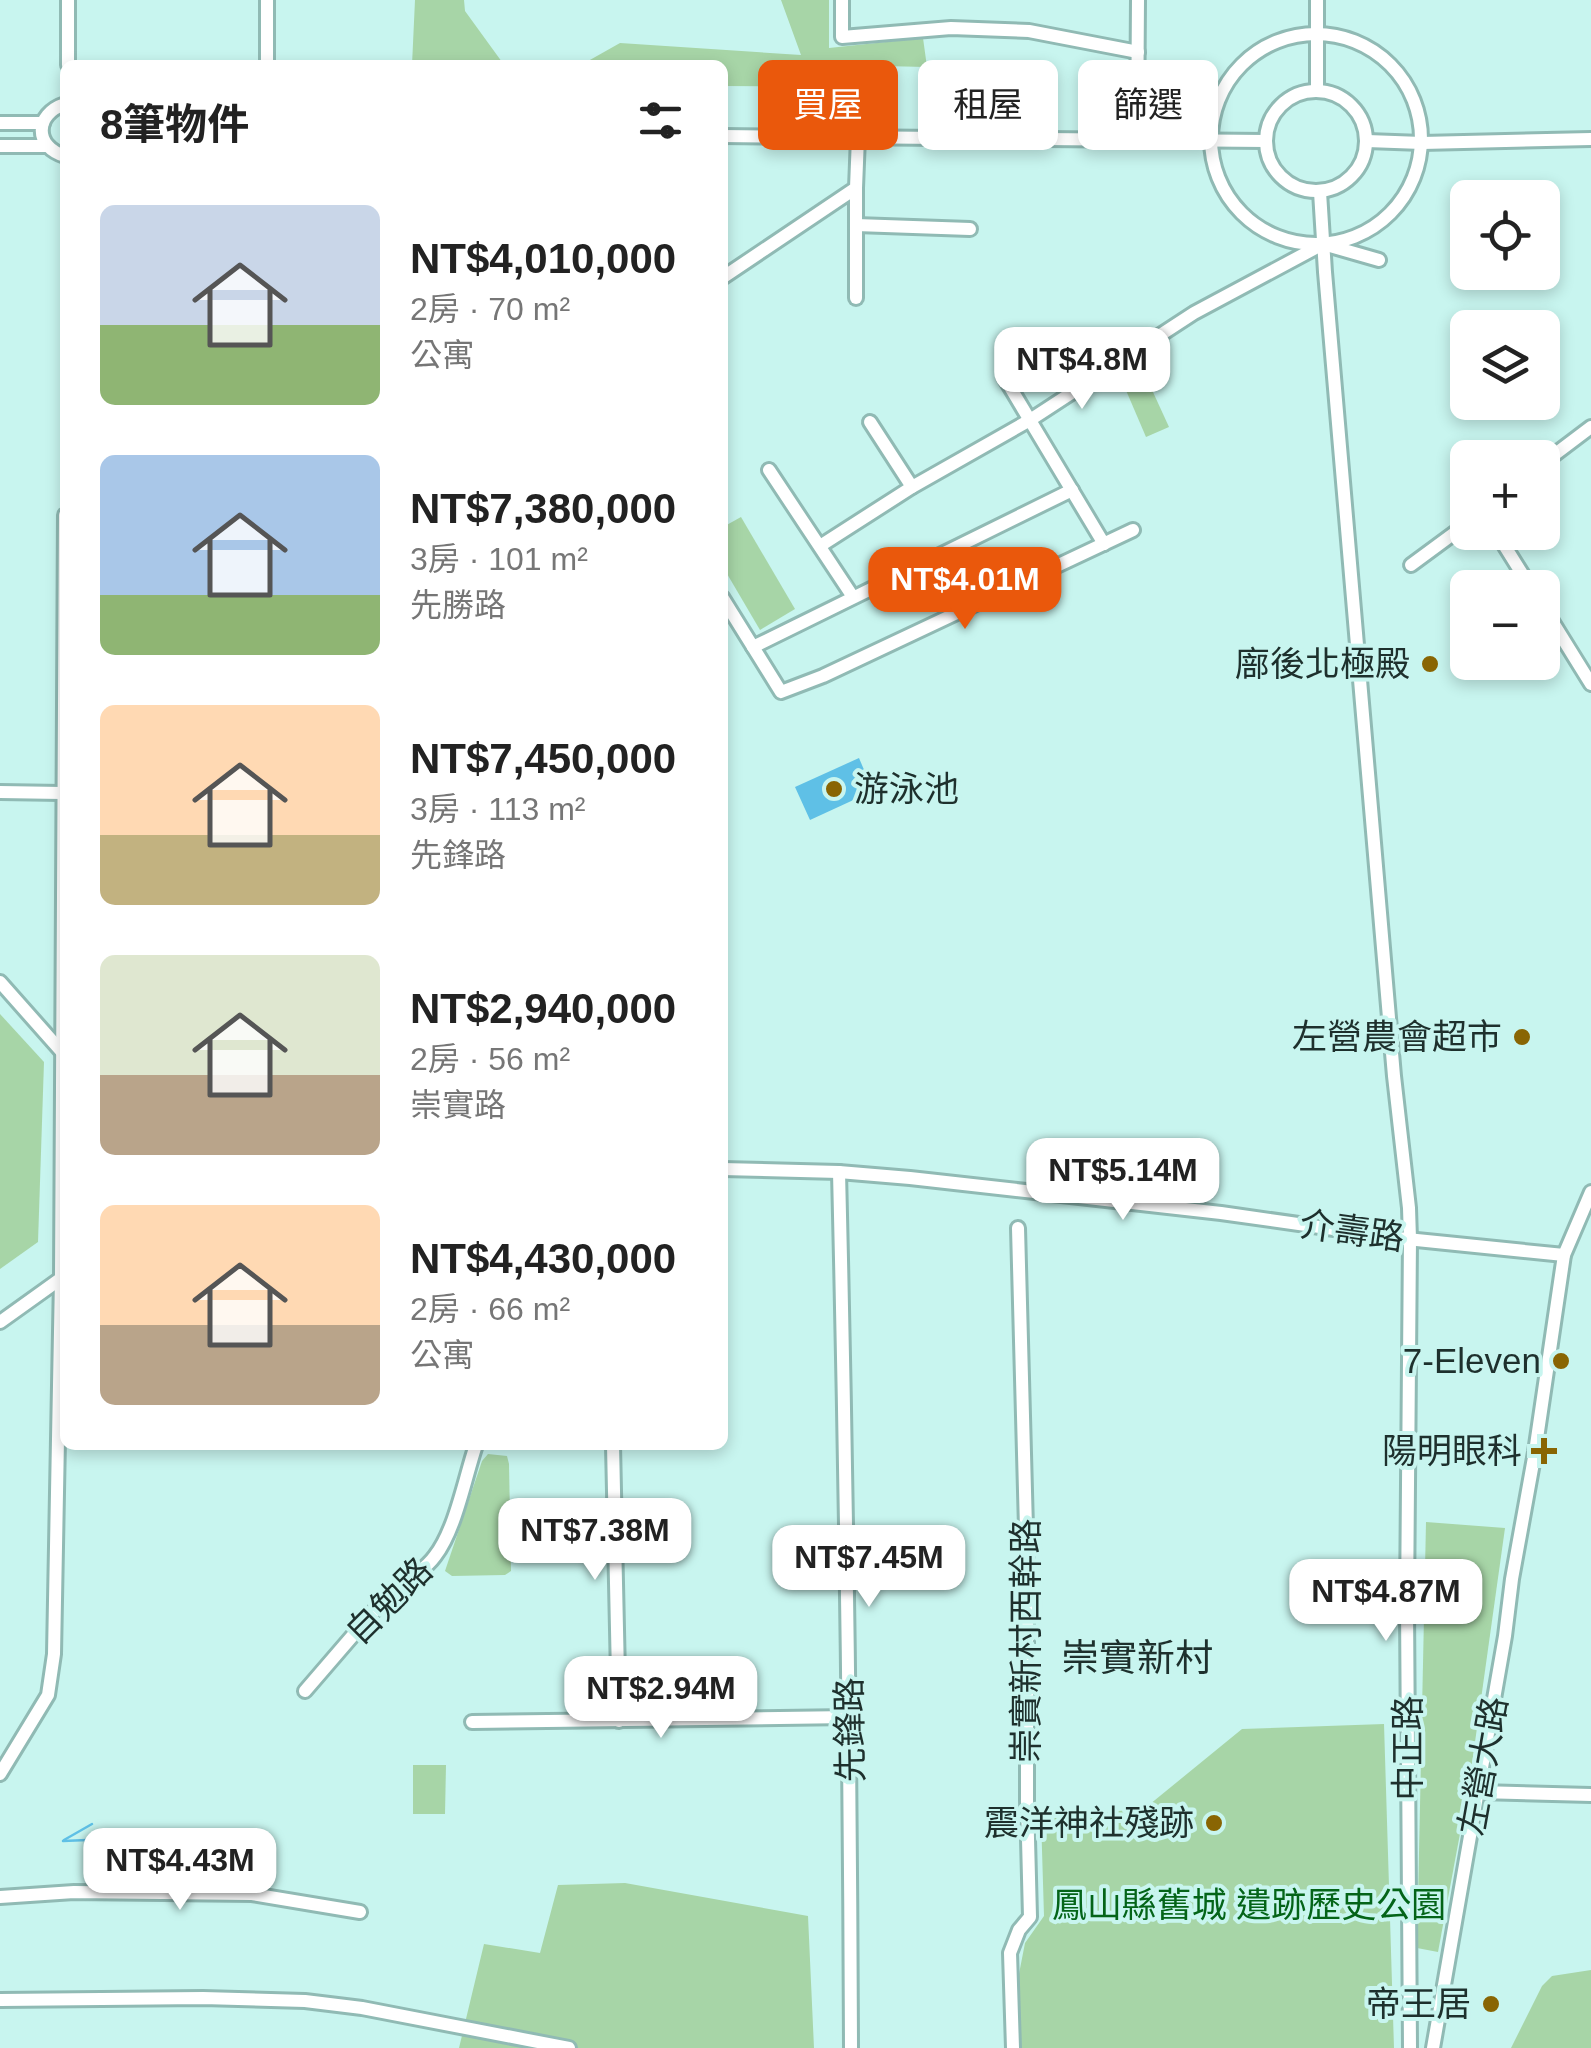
<!DOCTYPE html>
<html lang="zh-TW">
<meta charset="utf-8">
<style>
:root{--surface:#fff;--page:#f2f2f2;--text:#222;--muted:#767676;--accent:#ea580c}
body{margin:0;font-family:Arial,"Noto Sans TC",sans-serif;background:var(--page);color:var(--text);height:100vh;display:flex;flex-direction:column;font-size:38px;white-space:nowrap}
*{box-sizing:border-box;margin:0}
p{font-size:32px;color:var(--muted)}
.icon{flex:none;width:55px;height:55px;fill:none;stroke:currentColor;stroke-width:2;stroke-linecap:round;stroke-linejoin:round}
.map{position:relative;flex:1;overflow:hidden}
.details{position:absolute;left:60px;top:60px;width:668px;height:1390px;display:flex;flex-direction:column;background:var(--surface);border-radius:15px;box-shadow:0 5px 15px #0003}
.details>*{flex:none}
.top-card{position:absolute;left:758px;top:60px;width:682px;height:90px;display:flex;gap:20px}
.fabs{position:absolute;left:1450px;top:180px;display:grid;gap:20px}
.fabs a{display:grid;place-items:center;width:110px;height:110px;border-radius:15px;background:var(--surface);box-shadow:0 5px 15px #0003;font-size:50px}
.price{position:absolute;translate:-50% -85px;padding:0 22px;border-radius:20px;background:#fff;color:#222;font-size:32px;line-height:65px;filter:drop-shadow(0 2px 5px #0008)}
.price::after{content:'';position:absolute;left:50%;top:60px;width:30px;height:22px;margin-left:-15px;background:inherit;clip-path:polygon(0 0,100% 0,50% 100%)}
.price.on{background:var(--accent);color:#fff}
ul{padding:0;list-style:none}
li{display:flex;align-items:center;gap:30px;height:250px;padding:0 40px}
li span{display:grid;place-items:center;flex:none;width:280px;height:200px;border-radius:15px;color:#555}
li>.icon{margin-inline-start:auto}
span .icon{width:120px;height:120px;fill:#fffc;stroke-width:1}
li b{font-size:42px}
h2{display:flex;justify-content:space-between;align-items:center;height:120px;padding:0 40px;font-size:42px}
.tag{padding:0 35px;border-radius:15px;background:var(--surface);box-shadow:0 5px 15px #0003;font-size:35px;line-height:90px}
.tag.on{background:var(--accent);color:#fff}
.map>svg:first-child{display:block}
</style>
<div class="map">
<svg width="1591" height="2048" viewBox="0 0 1591 2048">
<rect width="100%" height="100%" fill="#c8f5ef"/>
<g fill="#a7d5a7">
<polygon points="415,0 464,0 465,11 502,62 531,65 412,65"/>
<polygon points="781,0 829,0 829,48 923,38 927,67 882,66 884,87 723,86 722,65 581,65 620,43 801,55"/>
<polygon points="1147,379 1169,427 1146,437 1125,388"/>
<polygon points="741,517 795,609 760,630 723,567 723,527"/>
<polygon points="0,1014 44,1062 38,1242 0,1269"/>
<polygon points="488,1454 507,1456 509,1464 511,1571 505,1575 452,1576 445,1571 482,1461"/>
<polygon points="1426,1522 1505,1528 1469,1785 1438,1952 1417,1948"/>
<polygon points="1384,1724 1394,2048 1021,2048 1018,1979 1025,1943 1044,1916 1041,1817 1144,1809 1242,1729"/>
<polygon points="413,1765 446,1765 445,1814 413,1814"/>
<polygon points="625,1883 808,1916 814,2048 459,2048 484,1944 540,1953 558,1885"/>
<polygon points="1591,1970 1591,2048 1511,2048 1542,1986 1552,1976"/>
</g>
<polygon fill="#5fc0e6" points="859,758 873,791 810,820 795,787"/>
<g fill="none" stroke-linecap="round" stroke-linejoin="round">
<g stroke="#5fc0e6" stroke-width="2.5">
<polyline points="64,1840 92,1824"/>
<polyline points="63,1841 184,1836"/>
</g>
<defs>
<g id="minor">
<polyline points="68,0 68,65"/>
<polyline points="267,0 267,65"/>
<polyline points="842,0 842,37 951,28 1029,31 1138,52"/>
<circle cx="1316" cy="139" r="105"/>
<circle cx="1316" cy="141" r="50"/>
<polyline points="1317,91 1317,0"/>
<path d="M 65,104 C 34,114 34,147 65,156"/>
<polyline points="0,123 43,123"/>
<polyline points="722,136 1266,141"/>
<polyline points="1137,138 1138,0"/>
<polyline points="1367,141 1422,143 1591,139"/>
<polyline points="0,146 47,146"/>
<polyline points="856,188 856,298"/>
<polyline points="1320,192 1325,272 1394,1076 1409,1208 1410,1239 1407,1606 1410,2048"/>
<polyline points="856,225 970,229"/>
<polyline points="722,278 856,188 858,137"/>
<polyline points="1004,377 1104,544"/>
<polyline points="870,422 912,487"/>
<polyline points="1542,464 1591,427"/>
<polyline points="769,470 853,597"/>
<polyline points="1496,532 1531,588"/>
<polyline points="820,546 912,487 1030,420 1194,313 1323,244 1379,260"/>
<polyline points="1411,565 1468,523"/>
<polyline points="722,597 781,692 823,676 1133,530"/>
<polyline points="1542,605 1591,684"/>
<polyline points="753,647 1072,490"/>
<polyline points="0,792 62,793"/>
<polyline points="0,982 62,1052"/>
<polyline points="722,1169 839,1172 910,1178 1221,1213 1397,1238 1564,1255"/>
<path d="M 839,1172 C 846,1464 850,1756 851,2048"/>
<polyline points="0,1322 63,1277"/>
<polyline points="613,1445 619,1721"/>
<path d="M 305,1691 L 392,1590 C 406,1581 425,1570 435,1556 C 456,1529 465,1477 476,1445"/>
<polyline points="472,1722 850,1717"/>
<polyline points="0,1774 48,1695 54,1654 61,1278 65,515"/>
<polyline points="1479,1792 1591,1795"/>
<polyline points="0,1897 74,1892 252,1894 360,1912"/>
<polyline points="0,2000 203,1998 305,2001 362,2008 569,2048"/>
<polyline points="1013,2048 1010,1953 1019,1930 1030,1917 1027,1800 1027,1566 1018,1228"/>
<polyline points="1433,2048 1505,1636 1512,1579 1535,1452 1564,1255 1591,1192"/>
</g>
</defs>
<use href="#minor" stroke="#90bab4" stroke-width="18"/>
<use href="#minor" stroke="#fff" stroke-width="12"/>
</g>
<g fill="#896503" stroke="#c8f5ef" stroke-width="4">
<circle cx="1430" cy="664" r="10"/>
<circle cx="834" cy="789" r="10"/>
<circle cx="1522" cy="1037" r="10"/>
<circle cx="1561" cy="1361" r="10"/>
<path d="M1539 1436h10v10h10v10h-10v10h-10v-10h-10v-10h10z"/>
<circle cx="1214" cy="1823" r="10"/>
<circle cx="1491" cy="2004" r="10"/>
</g>
<g text-anchor="middle" stroke-width="8" stroke-linejoin="round" paint-order="stroke">
<g font-size="35" fill="#1e302d" stroke="#c8f5ef" text-anchor="end">
<text x="1410" y="676">廍後北極殿</text>
<text x="854" y="801" text-anchor="start">游泳池</text>
<text x="1502" y="1049">左營農會超市</text>
<text x="1541" y="1373">7-Eleven</text>
<text x="1522" y="1463">陽明眼科</text>
<text x="1194" y="1835">震洋神社殘跡</text>
<text x="1471" y="2016">帝王居</text>
</g>
<g font-size="35" fill="#1e302d" stroke="#c8f5ef">
<text transform="translate(1352 1231) rotate(8)" y="12">介壽路</text>
<text transform="translate(389 1601) rotate(-45)" y="12">自勉路</text>
<text transform="translate(1026 1641) rotate(-90)" y="12">崇實新村西幹路</text>
<text transform="translate(850 1730) rotate(-91)" y="12">先鋒路</text>
<text transform="translate(1408 1748) rotate(-90)" y="12">中正路</text>
<text transform="translate(1483 1766) rotate(-80)" y="12">左營大路</text>
</g>
<g font-size="35" fill="#046418" stroke="#c8f5ef">
<text x="1249" y="1917">鳳山縣舊城 遺跡歷史公園</text>
</g>
<g font-size="38" fill="#1e302d" stroke="#c8f5ef">
<text x="1137" y="1671">崇實新村</text>
</g>
</g>
</svg>
<div class="fabs">
<a><svg class="icon" aria-label="locate" viewBox="0 0 24 24"><circle cx="12" cy="12" r="6"/><path d="M12 2v4M12 18v4M2 12h4M18 12h4"/></svg></a>
<a><svg class="icon" aria-label="layers" viewBox="0 0 24 24"><path d="M12 4l9 5-9 5-9-5zM3 14l9 5 9-5"/></svg></a>
<a>+</a>
<a>−</a>
</div>
<b class="price" style="left:1082px;top:412px">NT$4.8M</b>
<b class="price on" style="left:965px;top:632px">NT$4.01M</b>
<b class="price" style="left:1123px;top:1223px">NT$5.14M</b>
<b class="price" style="left:595px;top:1583px">NT$7.38M</b>
<b class="price" style="left:869px;top:1610px">NT$7.45M</b>
<b class="price" style="left:1386px;top:1644px">NT$4.87M</b>
<b class="price" style="left:661px;top:1741px">NT$2.94M</b>
<b class="price" style="left:180px;top:1913px">NT$4.43M</b>
<div class="top-card">
<a class="tag on">買屋</a>
<a class="tag">租屋</a>
<a class="tag">篩選</a>
</div>
<section class="details">
<h2>8筆物件<svg class="icon" aria-label="filters" viewBox="0 0 24 24"><path d="M4 7h16M4 17h16"/><circle cx="9" cy="7" r="2"/><circle cx="15" cy="17" r="2"/></svg></h2>
<ul>
<li><span style="background:linear-gradient(#c9d6e8 60%,#8fb573 0)"><svg class="icon" aria-label="home" viewBox="0 0 24 24"><path d="M3 11l9-7 9 7M6 9v11h12V9"/></svg></span><div><b>NT$4,010,000</b><p>2房 · 70 m²</p><p>公寓</p></div></li>
<li><span style="background:linear-gradient(#a9c7e8 70%,#8fb573 0)"><svg class="icon" aria-label="home" viewBox="0 0 24 24"><path d="M3 11l9-7 9 7M6 9v11h12V9"/></svg></span><div><b>NT$7,380,000</b><p>3房 · 101 m²</p><p>先勝路</p></div></li>
<li><span style="background:linear-gradient(#ffd9b3 65%,#c2b280 0)"><svg class="icon" aria-label="home" viewBox="0 0 24 24"><path d="M3 11l9-7 9 7M6 9v11h12V9"/></svg></span><div><b>NT$7,450,000</b><p>3房 · 113 m²</p><p>先鋒路</p></div></li>
<li><span style="background:linear-gradient(#dfe7d0 60%,#b9a48a 0)"><svg class="icon" aria-label="home" viewBox="0 0 24 24"><path d="M3 11l9-7 9 7M6 9v11h12V9"/></svg></span><div><b>NT$2,940,000</b><p>2房 · 56 m²</p><p>崇實路</p></div></li>
<li><span style="background:linear-gradient(#ffd9b3 60%,#b9a48a 0)"><svg class="icon" aria-label="home" viewBox="0 0 24 24"><path d="M3 11l9-7 9 7M6 9v11h12V9"/></svg></span><div><b>NT$4,430,000</b><p>2房 · 66 m²</p><p>公寓</p></div></li>
</ul>
</section>
</div>
